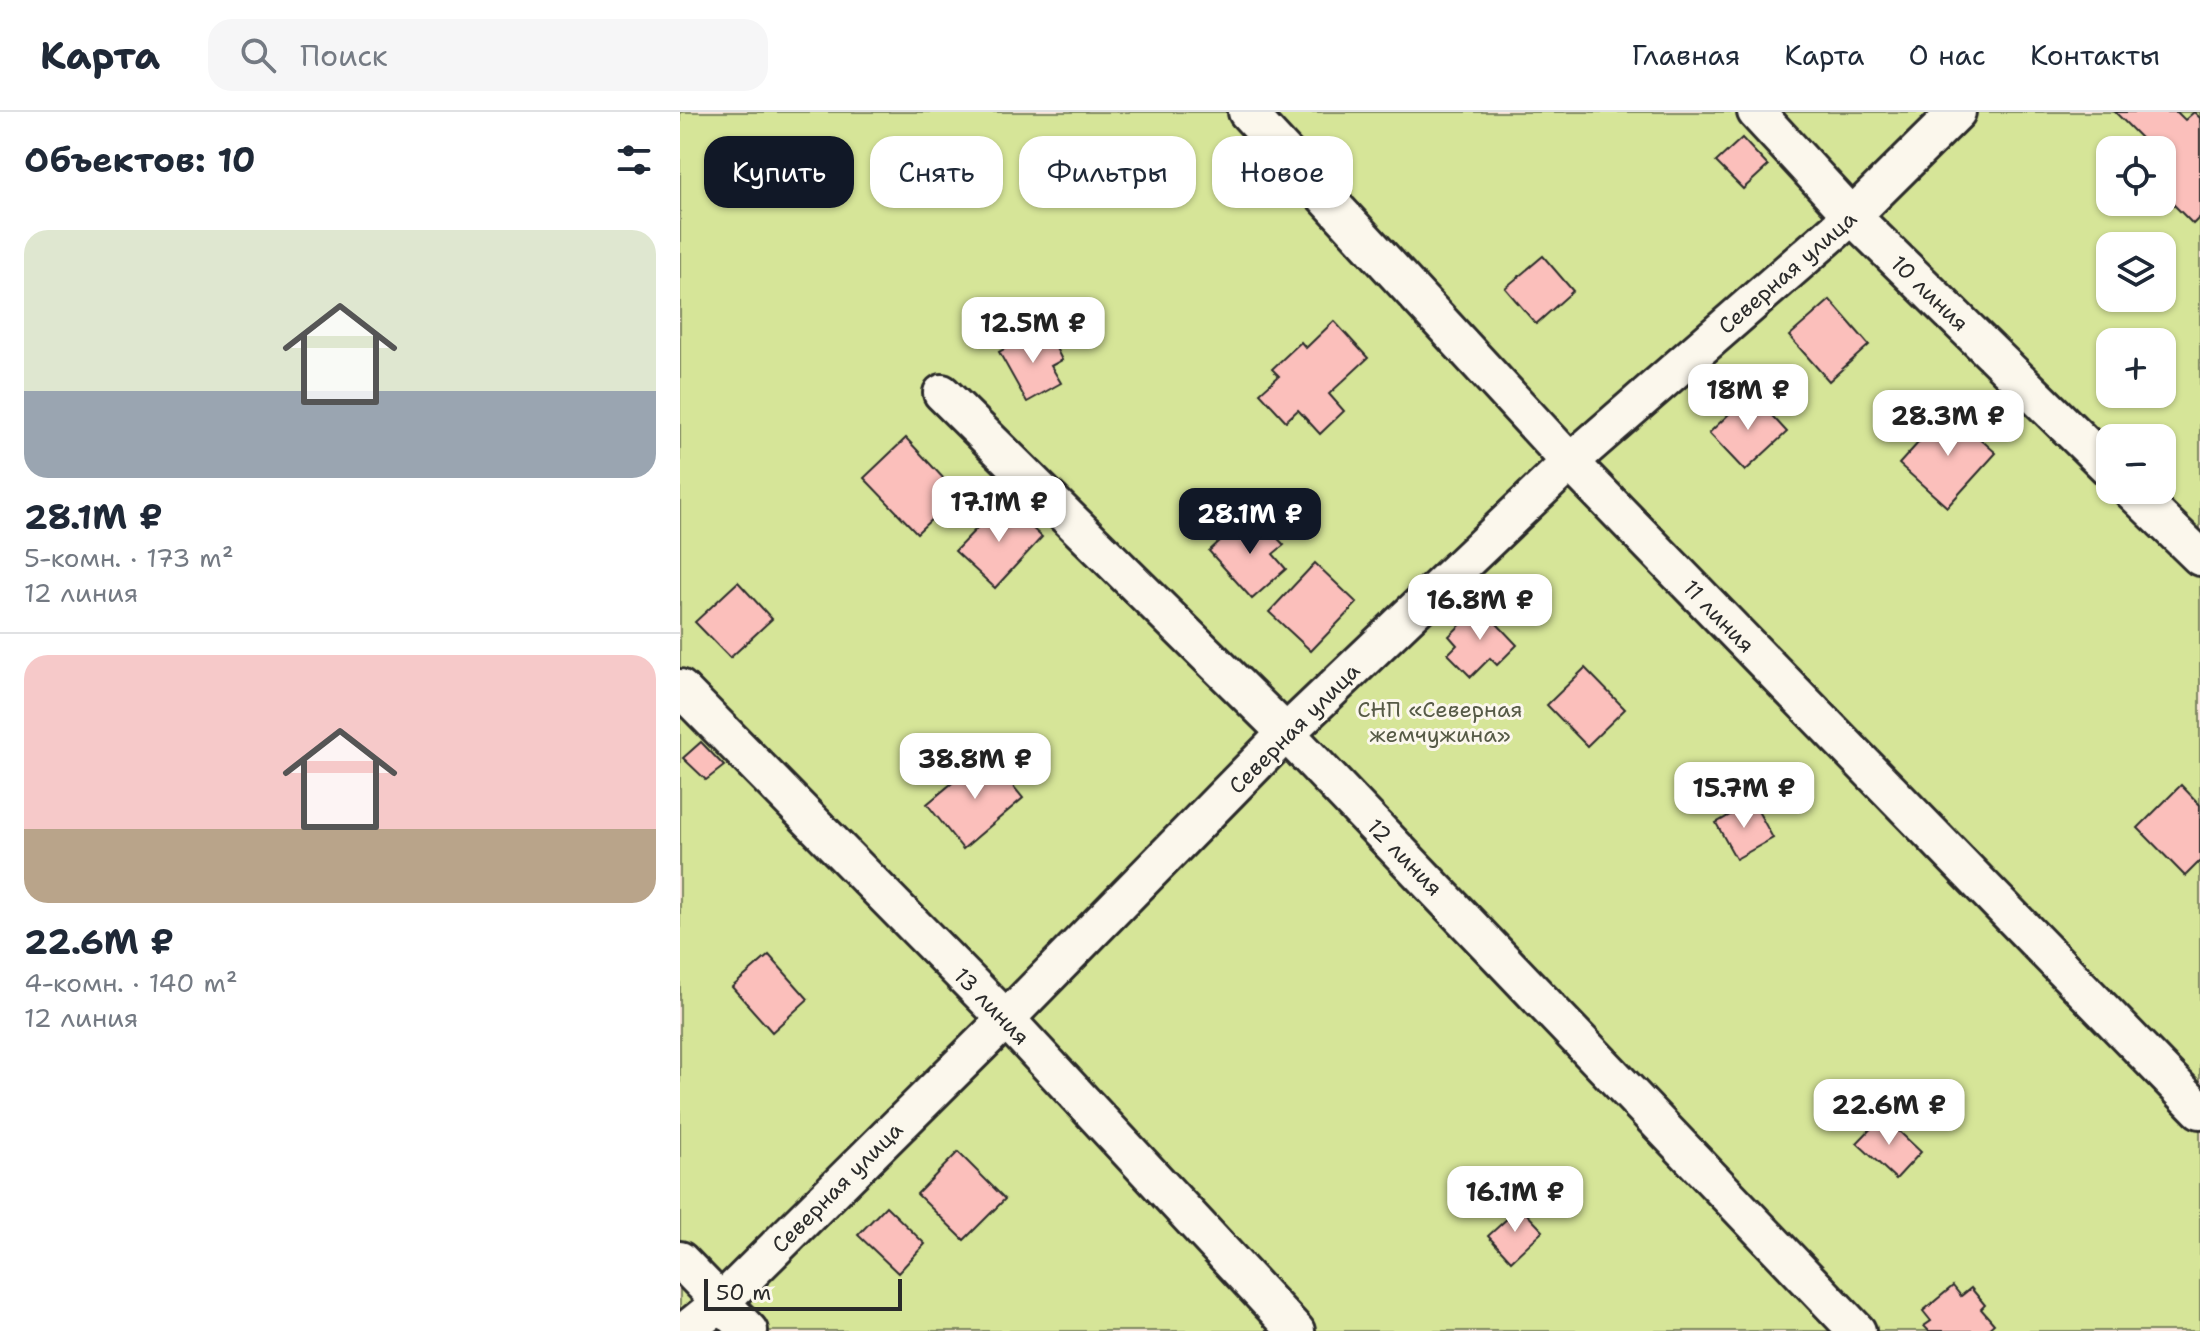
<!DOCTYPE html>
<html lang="ru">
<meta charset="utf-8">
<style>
:root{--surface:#fff;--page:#f6f6f7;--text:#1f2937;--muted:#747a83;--line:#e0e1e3;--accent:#111827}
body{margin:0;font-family:"Shantell Sans",sans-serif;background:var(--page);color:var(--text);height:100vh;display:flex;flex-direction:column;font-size:30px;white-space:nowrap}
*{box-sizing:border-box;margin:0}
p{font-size:26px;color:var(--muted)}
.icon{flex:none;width:44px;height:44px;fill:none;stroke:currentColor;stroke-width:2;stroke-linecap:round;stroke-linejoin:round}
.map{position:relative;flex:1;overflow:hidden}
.side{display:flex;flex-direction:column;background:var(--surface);width:680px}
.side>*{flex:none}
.guide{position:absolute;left:24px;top:24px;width:760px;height:72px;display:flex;gap:16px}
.controls{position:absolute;left:1416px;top:24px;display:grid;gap:16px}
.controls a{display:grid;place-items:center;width:80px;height:80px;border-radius:16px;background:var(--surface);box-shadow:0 2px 6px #0004;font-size:40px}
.scale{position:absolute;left:24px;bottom:20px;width:198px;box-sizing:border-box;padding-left:8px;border:4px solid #2b2b2b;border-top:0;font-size:22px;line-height:28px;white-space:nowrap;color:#2b2b2b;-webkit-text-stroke:6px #fbf7ec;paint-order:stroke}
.price{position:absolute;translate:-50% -68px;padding:0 18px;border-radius:16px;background:#fff;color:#222;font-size:26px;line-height:52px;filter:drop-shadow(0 2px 4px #0008)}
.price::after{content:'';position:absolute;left:50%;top:48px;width:24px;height:18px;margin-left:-12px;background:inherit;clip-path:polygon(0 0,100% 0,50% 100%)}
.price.active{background:var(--accent);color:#fff}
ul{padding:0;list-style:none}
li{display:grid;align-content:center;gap:16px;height:424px;padding:0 24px}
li+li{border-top:2px solid var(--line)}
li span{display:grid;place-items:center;height:248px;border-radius:24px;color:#555}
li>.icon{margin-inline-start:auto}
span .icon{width:144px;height:144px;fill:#fffc;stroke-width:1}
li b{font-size:34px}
h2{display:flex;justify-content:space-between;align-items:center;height:96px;padding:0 24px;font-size:34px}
.pill{padding:0 28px;border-radius:24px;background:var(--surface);box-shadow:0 2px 6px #0004;font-size:28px;line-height:72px}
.pill.active{background:var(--accent);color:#fff}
header{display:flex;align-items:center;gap:48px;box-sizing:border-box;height:112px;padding:0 40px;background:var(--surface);border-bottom:2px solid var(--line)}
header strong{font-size:38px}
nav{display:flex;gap:44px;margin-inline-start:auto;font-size:28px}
.search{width:560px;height:72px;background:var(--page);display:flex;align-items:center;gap:20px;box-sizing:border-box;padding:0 28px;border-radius:24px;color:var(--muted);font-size:30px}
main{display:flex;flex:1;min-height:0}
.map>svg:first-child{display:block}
</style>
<header>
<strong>Карта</strong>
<div class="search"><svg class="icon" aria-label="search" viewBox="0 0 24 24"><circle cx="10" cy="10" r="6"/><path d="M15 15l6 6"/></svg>Поиск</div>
<nav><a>Главная</a><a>Карта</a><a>О нас</a><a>Контакты</a></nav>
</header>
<main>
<section class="side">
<h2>Объектов: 10<svg class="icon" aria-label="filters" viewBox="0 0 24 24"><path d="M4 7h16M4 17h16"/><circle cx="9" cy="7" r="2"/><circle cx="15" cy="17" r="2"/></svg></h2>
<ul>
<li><span style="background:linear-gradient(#dfe7d0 65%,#9aa5b1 0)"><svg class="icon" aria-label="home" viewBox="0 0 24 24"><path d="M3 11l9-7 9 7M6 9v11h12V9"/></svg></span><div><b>28.1M ₽</b><p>5-комн. · 173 m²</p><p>12 линия</p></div></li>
<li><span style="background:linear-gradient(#f6c9c9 70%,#b9a48a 0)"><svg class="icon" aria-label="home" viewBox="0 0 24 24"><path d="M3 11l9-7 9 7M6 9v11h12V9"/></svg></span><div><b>22.6M ₽</b><p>4-комн. · 140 m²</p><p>12 линия</p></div></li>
</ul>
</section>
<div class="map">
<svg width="1520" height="1219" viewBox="0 0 1520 1219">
<rect width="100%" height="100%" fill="#fbe6dd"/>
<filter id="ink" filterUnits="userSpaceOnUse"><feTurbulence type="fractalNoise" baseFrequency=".0125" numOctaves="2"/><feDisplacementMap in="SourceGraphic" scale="16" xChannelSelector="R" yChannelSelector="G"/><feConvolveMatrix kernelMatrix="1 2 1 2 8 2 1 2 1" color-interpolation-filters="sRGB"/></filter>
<g filter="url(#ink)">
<path fill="#d6e598" stroke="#808862" stroke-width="2" fill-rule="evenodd" d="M 0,0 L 1520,0 L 1520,1219 L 0,1219 ZM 1430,38 L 1482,38 L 1482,90 L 1430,90 ZM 1430,134 L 1482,134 L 1482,186 L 1430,186 ZM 1430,230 L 1482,230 L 1482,282 L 1430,282 ZM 1430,326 L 1482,326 L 1482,378 L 1430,378 Z"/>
<g fill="#fbbfbb" stroke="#2b2b2b" stroke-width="2">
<polygon points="1435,0 1497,0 1505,8 1514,0 1520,6 1520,105 1513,112 1482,81 1482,38 1469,38 1471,36"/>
<polygon points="1062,26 1088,54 1063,77 1036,50"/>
<polygon points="863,144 893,179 856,212 825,176"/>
<polygon points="1150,188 1189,233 1149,269 1109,224"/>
<polygon points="654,209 688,246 649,282 664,299 640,322 618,298 606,309 580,281 599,264 592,257 621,230 626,236"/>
<polygon points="353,221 359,230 370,224 382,248 371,254 381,271 347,290 319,240"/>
<polygon points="1071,281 1107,320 1065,359 1029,321"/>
<polygon points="1268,298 1316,341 1267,395 1219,352"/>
<polygon points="226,326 278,382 237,421 184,366"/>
<polygon points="323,389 362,425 315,476 275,439"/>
<polygon points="567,404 577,415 582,410 604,433 593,442 606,457 572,487 529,439"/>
<polygon points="635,451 677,491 631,539 589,500"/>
<polygon points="58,470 92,507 50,546 15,510"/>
<polygon points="800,494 837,533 817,553 810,546 791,565 768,542 777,533 769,524"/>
<polygon points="905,556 945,597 907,634 867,593"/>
<polygon points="21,630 44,654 26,668 3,646"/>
<polygon points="307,642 343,686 283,737 247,692"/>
<polygon points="1501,673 1520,693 1520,749 1505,764 1458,716"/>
<polygon points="1073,690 1093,726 1056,747 1036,711"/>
<polygon points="89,843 128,887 92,920 52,875"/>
<polygon points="1203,1004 1241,1040 1216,1067 1177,1031"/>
<polygon points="278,1040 325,1087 284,1128 237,1082"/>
<polygon points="206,1094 245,1132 218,1161 178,1123"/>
<polygon points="840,1095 863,1119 831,1149 808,1124"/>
<polygon points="1273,1174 1281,1184 1291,1176 1305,1193 1301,1197 1314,1212 1306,1219 1249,1219 1244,1214 1251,1209 1243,1199"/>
</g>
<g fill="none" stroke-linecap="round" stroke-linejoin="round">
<defs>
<g id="minor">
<polyline points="567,0 890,350 1520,998"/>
<polyline points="1076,0 1172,104 1430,357"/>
<polyline points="262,281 606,621 1177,1219"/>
<polyline points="1451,378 1520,445"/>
<polyline points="0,576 326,907 616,1219"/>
<polyline points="0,1148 69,1219"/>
<polyline points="5,1219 41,1190 326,907 606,621 890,350 1172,104 1277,0"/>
</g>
</defs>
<use href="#minor" stroke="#2b2b2b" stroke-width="42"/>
<use href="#minor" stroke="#fbf7ec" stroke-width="36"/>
</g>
</g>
<g text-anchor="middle" stroke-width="6" stroke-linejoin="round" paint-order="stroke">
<g font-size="22" fill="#2b2b2b" stroke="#fbf7ec">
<text transform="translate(1107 160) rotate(-41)" y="8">Северная улица</text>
<text transform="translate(1250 181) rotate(44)" y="8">10 линия</text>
<text transform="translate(1039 504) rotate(46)" y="8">11 линия</text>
<text transform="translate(614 616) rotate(-45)" y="8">Северная улица</text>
<text transform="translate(725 745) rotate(46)" y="8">12 линия</text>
<text transform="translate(312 894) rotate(46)" y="8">13 линия</text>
<text transform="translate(157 1075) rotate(-45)" y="8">Северная улица</text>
</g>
<g font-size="22" fill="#565a46" stroke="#fbf7ec">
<text x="760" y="605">СНП «Северная<tspan x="760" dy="25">жемчужина»</tspan></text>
</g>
</g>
</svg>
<div class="controls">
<a><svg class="icon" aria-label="locate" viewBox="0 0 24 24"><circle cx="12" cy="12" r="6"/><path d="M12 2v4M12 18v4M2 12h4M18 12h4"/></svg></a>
<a><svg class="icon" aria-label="layers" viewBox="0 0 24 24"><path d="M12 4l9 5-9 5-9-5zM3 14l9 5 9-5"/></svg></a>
<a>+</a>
<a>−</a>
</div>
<div class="scale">50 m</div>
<b class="price" style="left:353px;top:253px">12.5M ₽</b>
<b class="price" style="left:1068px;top:320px">18M ₽</b>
<b class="price" style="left:1268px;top:346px">28.3M ₽</b>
<b class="price" style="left:319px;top:432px">17.1M ₽</b>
<b class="price active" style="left:570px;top:444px">28.1M ₽</b>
<b class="price" style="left:800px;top:530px">16.8M ₽</b>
<b class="price" style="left:295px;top:689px">38.8M ₽</b>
<b class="price" style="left:1064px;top:718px">15.7M ₽</b>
<b class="price" style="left:1209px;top:1035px">22.6M ₽</b>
<b class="price" style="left:835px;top:1122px">16.1M ₽</b>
<div class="guide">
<a class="pill active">Купить</a>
<a class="pill">Снять</a>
<a class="pill">Фильтры</a>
<a class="pill">Новое</a>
</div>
</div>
</main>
